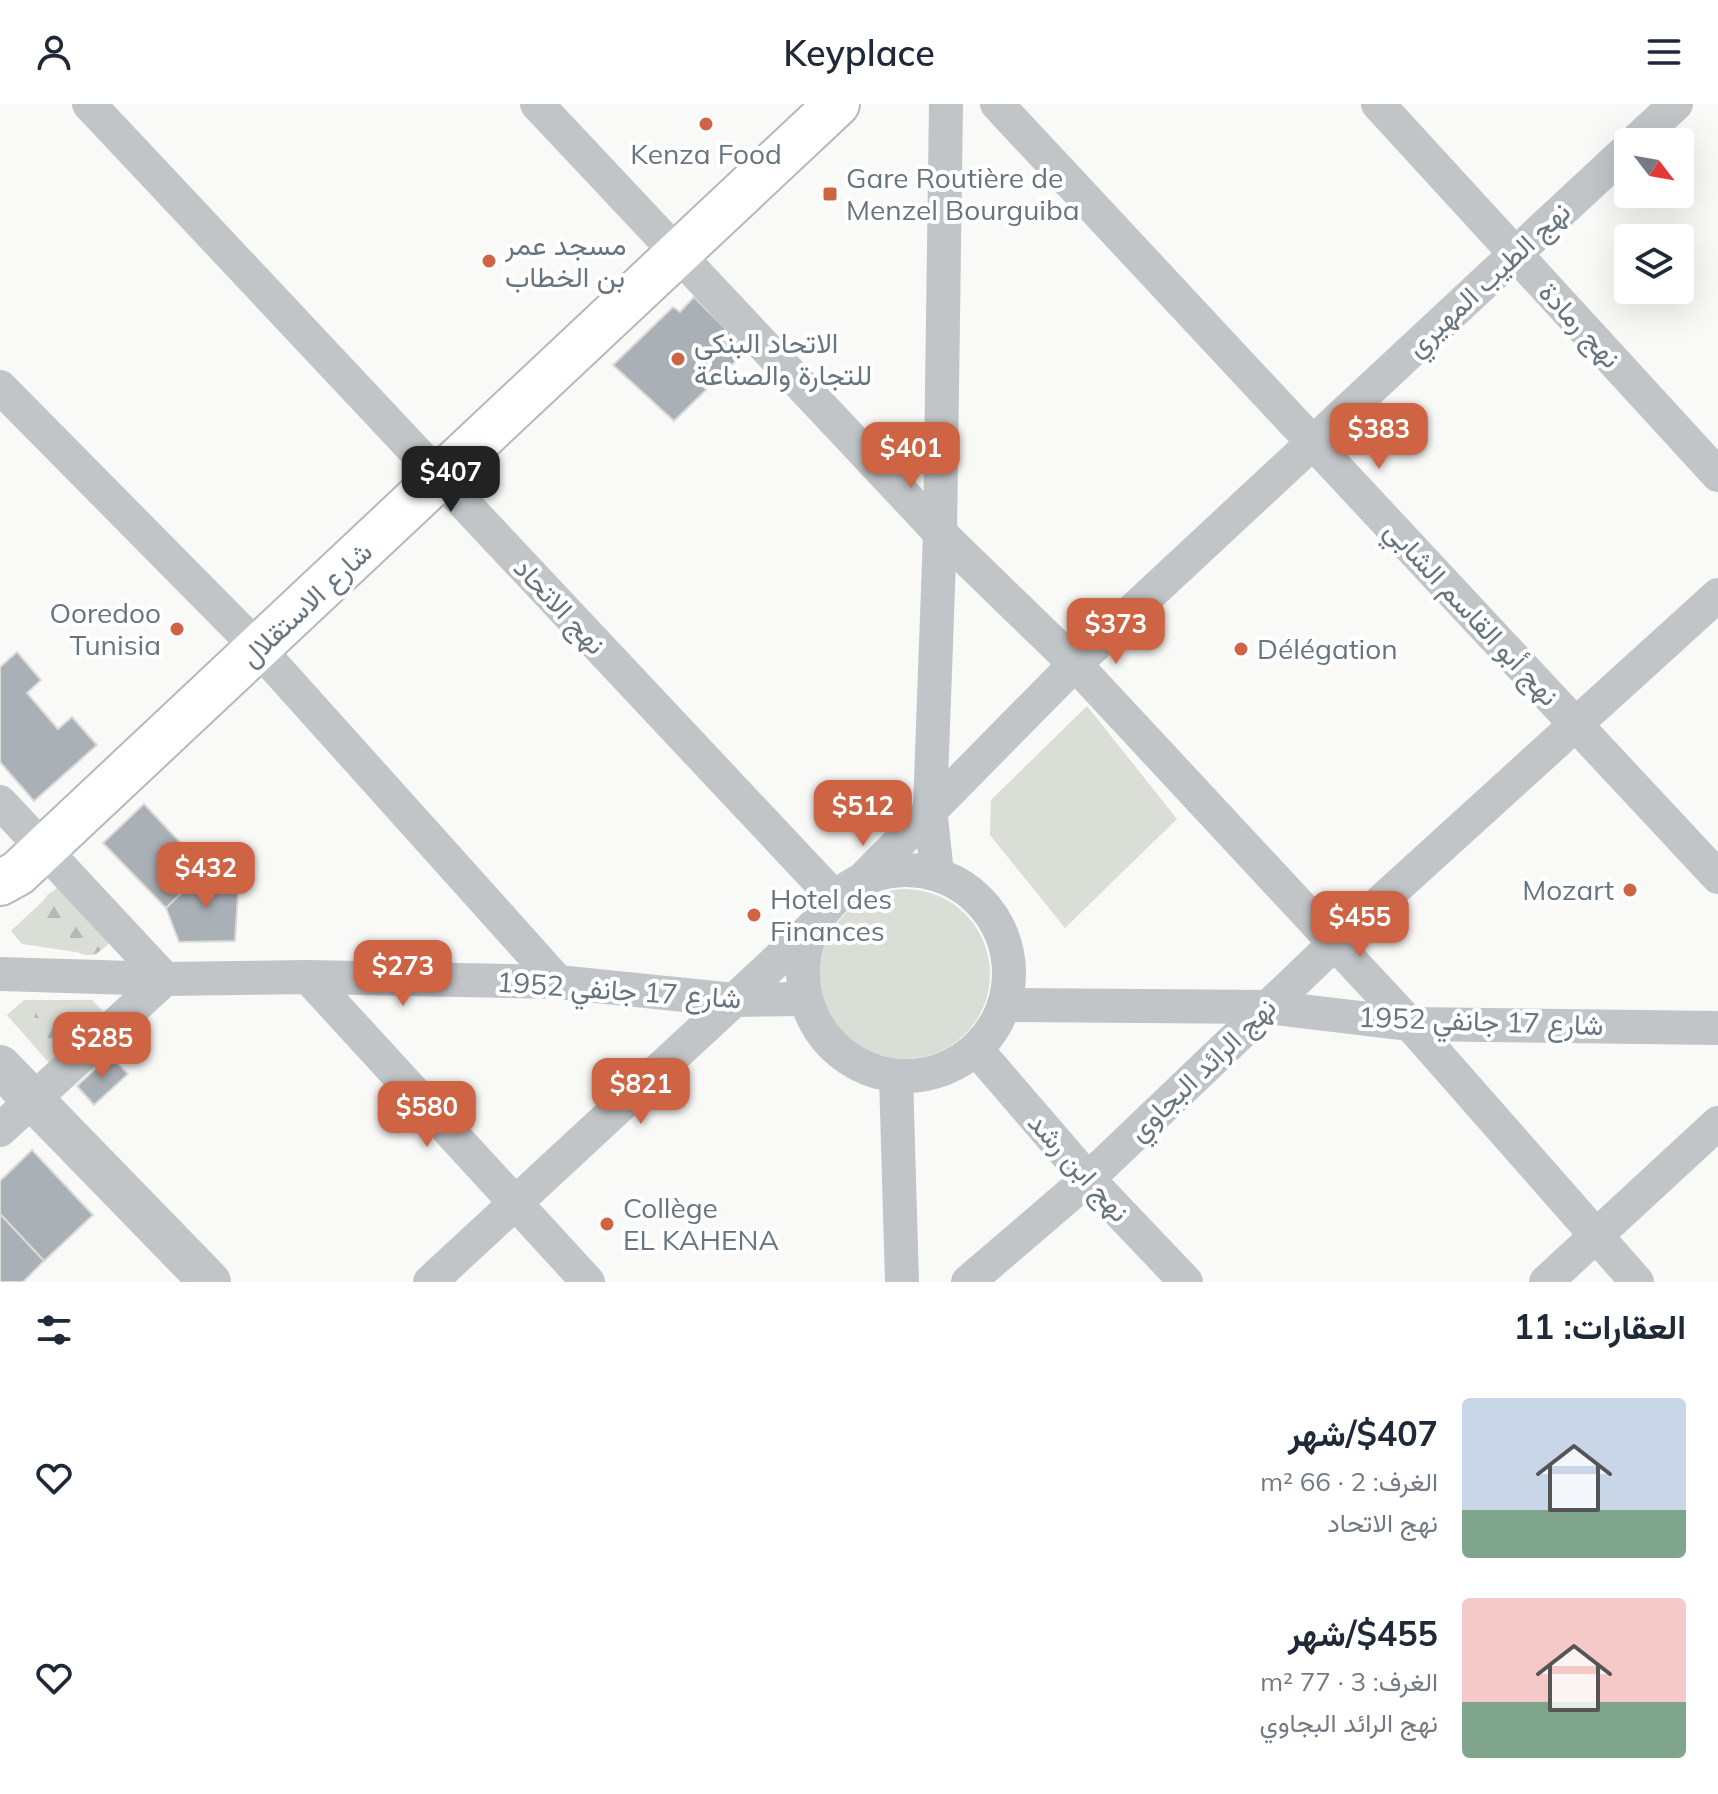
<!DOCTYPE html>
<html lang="ar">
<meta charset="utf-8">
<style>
:root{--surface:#fff;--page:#f6f6f7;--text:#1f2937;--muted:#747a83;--accent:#ce6443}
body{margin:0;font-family:Mulish,Vazirmatn,sans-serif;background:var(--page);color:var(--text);direction:rtl;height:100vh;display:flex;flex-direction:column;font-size:30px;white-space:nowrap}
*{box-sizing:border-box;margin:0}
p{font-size:26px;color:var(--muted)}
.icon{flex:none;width:44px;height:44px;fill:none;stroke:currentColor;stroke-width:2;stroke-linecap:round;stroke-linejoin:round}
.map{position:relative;height:1178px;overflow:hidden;direction:ltr}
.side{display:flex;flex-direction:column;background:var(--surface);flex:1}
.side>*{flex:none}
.needle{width:52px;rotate:121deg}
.controls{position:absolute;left:1614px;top:24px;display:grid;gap:16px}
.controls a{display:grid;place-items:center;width:80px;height:80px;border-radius:8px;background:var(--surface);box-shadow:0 8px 32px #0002;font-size:40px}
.price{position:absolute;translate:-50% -68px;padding:0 18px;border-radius:16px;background:var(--accent);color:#fff;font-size:26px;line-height:52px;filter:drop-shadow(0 2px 4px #0008)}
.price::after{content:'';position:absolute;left:50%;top:48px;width:24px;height:18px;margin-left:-12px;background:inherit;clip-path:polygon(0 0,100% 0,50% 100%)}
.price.on{background:#222;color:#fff}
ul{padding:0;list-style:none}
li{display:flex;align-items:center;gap:24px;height:200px;padding:0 32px}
li span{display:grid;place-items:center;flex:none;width:224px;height:160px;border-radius:8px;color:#555}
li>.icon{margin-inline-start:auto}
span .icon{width:96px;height:96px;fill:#fffc;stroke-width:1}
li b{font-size:34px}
h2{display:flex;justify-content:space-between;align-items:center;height:96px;padding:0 32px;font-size:34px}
header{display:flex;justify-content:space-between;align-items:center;height:104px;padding:0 32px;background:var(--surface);font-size:36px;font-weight:600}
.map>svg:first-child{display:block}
</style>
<header><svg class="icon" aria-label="menu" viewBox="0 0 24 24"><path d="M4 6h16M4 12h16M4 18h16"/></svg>Keyplace<svg class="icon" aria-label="person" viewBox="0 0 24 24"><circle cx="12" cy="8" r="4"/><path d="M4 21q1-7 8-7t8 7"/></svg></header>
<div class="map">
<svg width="1718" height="1178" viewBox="0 0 1718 1178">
<defs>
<pattern id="forest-firs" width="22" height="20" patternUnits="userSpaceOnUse" patternTransform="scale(2)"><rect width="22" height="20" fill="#daded7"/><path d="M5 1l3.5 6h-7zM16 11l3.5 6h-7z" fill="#b5b9b4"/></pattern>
</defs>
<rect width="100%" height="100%" fill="#f9f9f8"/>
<g fill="#daded7">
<polygon points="1087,602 1177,715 1065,824 990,731 991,696"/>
<polygon points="63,778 114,835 96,851 22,840 11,827"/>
<circle cx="905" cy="870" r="85"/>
<polygon points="24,896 92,896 105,909 50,960 7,911"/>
</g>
<g fill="url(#forest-firs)">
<circle cx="60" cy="804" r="18"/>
<circle cx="88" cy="833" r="18"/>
<circle cx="52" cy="917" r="18"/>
</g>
<g fill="#a9b0b6" stroke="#dbdbda" stroke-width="2">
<polygon points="694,193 739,238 743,250 674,317 613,261 673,203 680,208"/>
<polygon points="17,548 41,576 27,589 58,625 72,613 97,641 34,697 0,658 0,563"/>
<polygon points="144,700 206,766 166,804 103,739"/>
<polygon points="211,761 238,790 235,837 179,838 166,804"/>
<polygon points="110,951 128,970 94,1001 77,982"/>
<polygon points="32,1046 93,1111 44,1157 0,1110 0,1077"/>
<polygon points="0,1110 44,1157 23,1178 0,1178"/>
</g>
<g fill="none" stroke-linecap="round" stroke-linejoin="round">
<defs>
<polyline id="secondary" points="0,779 18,769 837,0"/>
</defs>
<use href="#secondary" stroke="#b4b9bd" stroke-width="48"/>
<g stroke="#c1c5c8" stroke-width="34">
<polyline points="89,0 834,793"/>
<polyline points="537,0 940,429 1075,560 1410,920 1637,1178"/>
<polyline points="997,0 1718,773"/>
<polyline points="1378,0 1718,371"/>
<polyline points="1635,38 1676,0"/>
<polyline points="0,283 259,545 558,878"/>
<polyline points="0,698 165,875 0,1026"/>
<circle cx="906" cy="869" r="103"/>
<polyline points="937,769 930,704 940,429 946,0"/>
<polyline points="865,773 1075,560 1628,45"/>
<polyline points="0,870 165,875 308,873 558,878 734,896 805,895"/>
<polyline points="308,873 588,1178"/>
<polyline points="1004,901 1267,903 1410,920 1718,924"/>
<polyline points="976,945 1088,1075 1186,1178"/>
<polyline points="896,972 902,1178"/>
<polyline points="430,1178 813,823"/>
<polyline points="968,1178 1088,1075 1334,840 1718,491"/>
<polyline points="1546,1178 1718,1019"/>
</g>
<polyline stroke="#c1c5c8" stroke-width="42" points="0,962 210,1178"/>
<use href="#secondary" stroke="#fff" stroke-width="44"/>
</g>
<g fill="#ce6443" stroke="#fff" stroke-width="3">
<circle cx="706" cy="20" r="8"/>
<rect x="822" y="82" width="16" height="16" rx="4"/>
<circle cx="489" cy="157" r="8"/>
<circle cx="678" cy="255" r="8"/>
<circle cx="177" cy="525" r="8"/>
<circle cx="1241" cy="545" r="8"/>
<circle cx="1630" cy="786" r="8"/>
<circle cx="754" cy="811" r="8"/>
<circle cx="607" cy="1120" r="8"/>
</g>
<g text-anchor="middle" stroke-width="8" stroke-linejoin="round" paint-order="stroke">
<g font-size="28" fill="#67757f" stroke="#fff" text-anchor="start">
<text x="706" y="60" text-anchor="middle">Kenza Food</text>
<text x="846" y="84">Gare Routière de<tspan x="846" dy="32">Menzel Bourguiba</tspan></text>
<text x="505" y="151">مسجد عمر<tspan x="505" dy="32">بن الخطاب</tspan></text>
<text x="694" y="249">الاتحاد البنكي<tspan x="694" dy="32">للتجارة والصناعة</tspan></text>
<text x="161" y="519" text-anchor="end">Ooredoo<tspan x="161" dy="32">Tunisia</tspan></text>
<text x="1257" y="555">Délégation</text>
<text x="1614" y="796" text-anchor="end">Mozart</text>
<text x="770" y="805">Hotel des<tspan x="770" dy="32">Finances</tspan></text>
<text x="623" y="1114">Collège<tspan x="623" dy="32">EL KAHENA</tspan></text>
</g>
<g font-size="28" fill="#67757f" stroke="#fff">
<text transform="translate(1488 175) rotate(-43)" y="10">نهج الطيب المهيري</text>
<text transform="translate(1580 221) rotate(47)" y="10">نهج رمادة</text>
<text transform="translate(306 500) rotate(-43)" y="10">شارع الاستقلال</text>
<text transform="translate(560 502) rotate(47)" y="10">نهج الاتحاد</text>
<text transform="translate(1472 509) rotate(47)" y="10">نهج أبو القاسم الشابي</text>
<text transform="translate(619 886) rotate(4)" y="10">شارع 17 جانفي 1952</text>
<text transform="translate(1481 917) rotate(2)" y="10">شارع 17 جانفي 1952</text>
<text transform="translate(1202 965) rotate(-44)" y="10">نهج الرائد البجاوي</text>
<text transform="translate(1079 1063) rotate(48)" y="10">نهج ابن رشد</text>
</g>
</g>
</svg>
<div class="controls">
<a><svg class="needle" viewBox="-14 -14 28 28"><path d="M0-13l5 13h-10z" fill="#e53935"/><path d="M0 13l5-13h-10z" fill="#747a83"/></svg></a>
<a><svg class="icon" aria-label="layers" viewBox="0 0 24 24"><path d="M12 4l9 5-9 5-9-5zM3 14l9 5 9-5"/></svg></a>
</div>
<b class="price" style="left:1379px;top:367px">$383</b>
<b class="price" style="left:911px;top:386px">$401</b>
<b class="price on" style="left:451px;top:410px">$407</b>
<b class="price" style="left:1116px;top:562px">$373</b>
<b class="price" style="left:863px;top:744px">$512</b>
<b class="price" style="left:206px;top:806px">$432</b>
<b class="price" style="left:1360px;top:855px">$455</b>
<b class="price" style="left:403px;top:904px">$273</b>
<b class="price" style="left:102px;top:976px">$285</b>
<b class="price" style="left:641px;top:1022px">$821</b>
<b class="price" style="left:427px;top:1045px">$580</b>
</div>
<section class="side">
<h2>العقارات: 11<svg class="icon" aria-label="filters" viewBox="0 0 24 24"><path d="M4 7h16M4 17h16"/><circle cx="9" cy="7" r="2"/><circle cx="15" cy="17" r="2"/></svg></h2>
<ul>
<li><span style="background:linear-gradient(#c9d6e8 70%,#7fa58c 0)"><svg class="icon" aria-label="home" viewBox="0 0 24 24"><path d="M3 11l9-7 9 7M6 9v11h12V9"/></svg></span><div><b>$407/شهر</b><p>الغرف: 2 · 66 m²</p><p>نهج الاتحاد</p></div><svg class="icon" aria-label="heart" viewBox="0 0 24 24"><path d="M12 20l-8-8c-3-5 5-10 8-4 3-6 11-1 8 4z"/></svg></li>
<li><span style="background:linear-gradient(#f6c9c9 65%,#7fa58c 0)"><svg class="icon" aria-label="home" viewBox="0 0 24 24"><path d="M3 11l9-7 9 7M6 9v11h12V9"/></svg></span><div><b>$455/شهر</b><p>الغرف: 3 · 77 m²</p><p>نهج الرائد البجاوي</p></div><svg class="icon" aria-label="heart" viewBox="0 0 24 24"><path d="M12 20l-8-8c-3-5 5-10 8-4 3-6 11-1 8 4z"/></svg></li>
</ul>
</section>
